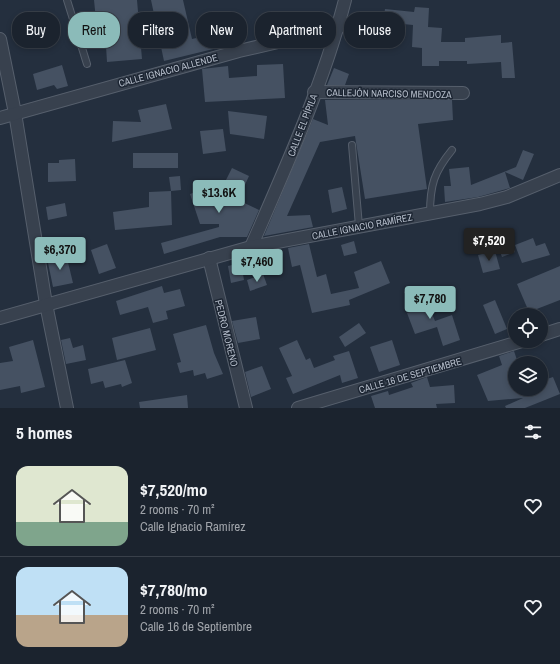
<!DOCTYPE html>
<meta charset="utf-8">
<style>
:root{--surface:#1b232e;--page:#242b36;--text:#f1f3f6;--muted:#a0a4aa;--line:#39404a;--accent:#8bbbb9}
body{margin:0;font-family:"Archivo Narrow",sans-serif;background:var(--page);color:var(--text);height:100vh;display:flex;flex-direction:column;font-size:15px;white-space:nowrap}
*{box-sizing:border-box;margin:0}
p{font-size:13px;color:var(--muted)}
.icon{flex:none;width:22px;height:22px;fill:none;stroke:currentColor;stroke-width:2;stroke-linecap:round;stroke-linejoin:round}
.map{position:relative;height:408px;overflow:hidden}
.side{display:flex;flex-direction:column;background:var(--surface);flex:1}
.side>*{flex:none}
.hud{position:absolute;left:12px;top:12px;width:536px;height:36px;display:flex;gap:8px}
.tools{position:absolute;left:508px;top:308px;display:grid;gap:8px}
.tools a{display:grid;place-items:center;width:40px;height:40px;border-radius:50%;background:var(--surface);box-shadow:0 2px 6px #0003,0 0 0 1px var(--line);font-size:20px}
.price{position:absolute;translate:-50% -34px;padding:0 9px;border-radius:4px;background:var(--accent);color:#111;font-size:13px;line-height:26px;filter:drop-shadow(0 1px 2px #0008)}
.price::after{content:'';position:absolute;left:50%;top:24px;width:12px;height:9px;margin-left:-6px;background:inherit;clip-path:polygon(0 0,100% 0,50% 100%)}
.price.active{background:#222;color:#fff}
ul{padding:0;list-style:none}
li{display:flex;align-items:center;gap:12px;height:100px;padding:0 16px}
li+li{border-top:1px solid var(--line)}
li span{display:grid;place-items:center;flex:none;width:112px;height:80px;border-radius:12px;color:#555}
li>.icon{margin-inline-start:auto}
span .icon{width:48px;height:48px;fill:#fffc;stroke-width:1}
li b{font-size:17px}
h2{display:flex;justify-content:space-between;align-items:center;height:48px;padding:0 16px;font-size:17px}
.pill{padding:0 14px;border-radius:16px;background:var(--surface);box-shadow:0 2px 6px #0003,0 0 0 1px var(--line);font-size:14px;line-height:36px}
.pill.active{background:var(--accent);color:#111}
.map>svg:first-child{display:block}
</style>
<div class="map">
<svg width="560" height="408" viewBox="0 0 560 408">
<rect width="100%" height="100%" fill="#242f3e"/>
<g fill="#455162">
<polygon points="94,0 137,0 142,59 107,62 105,30 97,30"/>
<polygon points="151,0 183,0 192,39 235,29 238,43 164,61"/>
<polygon points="415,7 429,8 428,27 442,28 441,42 465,42 465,38 501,35 501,43 512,42 515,78 502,78 501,62 467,64 467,61 439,61 439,66 422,66 422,48 412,47 413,25 383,22 385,9 414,12"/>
<polygon points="283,64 285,98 205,102 202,69 228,66 229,78 257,76 257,65"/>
<polygon points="62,65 68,86 57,89 54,85 37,90 33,74"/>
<polygon points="334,68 349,74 345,85 327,85"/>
<polygon points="325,100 452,100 453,120 418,124 427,189 365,199 355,136 320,142 287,216 310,215 313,227 264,236 313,119 328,125"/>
<polygon points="166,104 172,129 112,142 113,121 141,122 138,110"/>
<polygon points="228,111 267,116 264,139 230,134"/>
<polygon points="223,129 226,151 203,154 200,131"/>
<polygon points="523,150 534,154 523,180 505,172 510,188 478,197 445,202 444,186 451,186 449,169 469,167 471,185 516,167"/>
<rect x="133" y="153" width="45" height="15"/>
<polygon points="75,159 76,181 48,182 48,163 59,163 59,160"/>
<polygon points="232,168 249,176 238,200 259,210 247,237 220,237 164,254 161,243 219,227 219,224 200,224 190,194 205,189 208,197 215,190 220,192"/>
<polygon points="180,176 181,190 171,191 169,177"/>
<polygon points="342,187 347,209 332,213 328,190"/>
<polygon points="171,191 172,225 115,230 113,212 149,207 149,192"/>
<polygon points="65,203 67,216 48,220 46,207"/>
<polygon points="508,231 515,252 502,257 494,236"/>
<polygon points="533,238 536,246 545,243 550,255 522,263 515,245"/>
<polygon points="354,241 357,253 344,256 341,245"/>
<polygon points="107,244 116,268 99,274 91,250"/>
<polygon points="309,244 317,277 326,274 331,294 359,288 354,272 381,261 390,283 349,300 350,305 312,313 300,265 292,267 288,248"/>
<polygon points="495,251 500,269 483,273 478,255"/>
<polygon points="66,254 73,283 53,287 47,258"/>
<polygon points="241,263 244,280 231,283 228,266"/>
<polygon points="560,266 560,300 529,312 517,284"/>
<polygon points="263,274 267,285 250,291 247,280"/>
<polygon points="162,286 164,293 180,289 185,306 166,311 168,319 153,323 148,307 120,315 116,301"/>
<polygon points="412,286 423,302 427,301 435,321 452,315 460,340 443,346 437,327 415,334 407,313 416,310 404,292"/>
<polygon points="495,300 507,329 495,334 483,305"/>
<polygon points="256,317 260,339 238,343 232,321"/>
<polygon points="359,323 366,333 345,347 339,337"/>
<polygon points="206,325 214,353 223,374 207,379 205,373 194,376 193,370 180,373 177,363 181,362 173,334"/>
<polygon points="150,328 156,350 117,360 112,338"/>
<polygon points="70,338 73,348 83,345 86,360 66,364 61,340"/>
<polygon points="33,340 45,387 21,393 20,386 0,390 0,363 13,361 9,347"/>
<polygon points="297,340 306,360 310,358 314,368 335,360 333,356 349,351 358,378 342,383 340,375 293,394 286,378 292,376 279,348"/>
<polygon points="392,340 400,365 379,372 370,347"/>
<polygon points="514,351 518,363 515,363 515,389 541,389 541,381 553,377 560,394 525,408 506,408 505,406 523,398 488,401 477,375 502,365 499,356"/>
<polygon points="125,360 132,383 122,387 121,384 105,388 103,381 91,384 88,369"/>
<polygon points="262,366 271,389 251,397 245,372"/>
<polygon points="427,377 430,387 454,385 455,403 436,404 437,408 375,408 371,396 388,391 389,395 413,387 411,383"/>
<polygon points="187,395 188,408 140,408 139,402"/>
</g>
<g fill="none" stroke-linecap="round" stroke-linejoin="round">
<defs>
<g id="service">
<polyline points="67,0 87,64"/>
<polyline points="352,145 359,226"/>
<path d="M 430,214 C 430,185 434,172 452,150"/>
</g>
<g id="minor">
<polyline points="0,39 15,113 46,304 67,408"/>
<polyline points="314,92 463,93"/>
<polyline points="0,118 239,51 338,28"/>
<path d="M 251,247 C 286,167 323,85 345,0"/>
<polyline points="209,258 246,408"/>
<polyline points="0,318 251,247 480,204 507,197 560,175"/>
<polyline points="541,335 560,329"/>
<polyline points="298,408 522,341"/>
</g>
</defs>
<use href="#service" stroke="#565f6c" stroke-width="8"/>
<use href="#minor" stroke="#565f6c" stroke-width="14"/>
<use href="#service" stroke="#38414e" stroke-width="6"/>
<use href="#minor" stroke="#38414e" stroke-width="12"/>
</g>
<g text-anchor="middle" stroke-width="3" stroke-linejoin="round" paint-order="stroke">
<g font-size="10" fill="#b4bcc9" stroke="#1d2633">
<text transform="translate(168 70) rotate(-15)" y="4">CALLE IGNACIO ALLENDE</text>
<text transform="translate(389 93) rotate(1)" y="4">CALLEJÓN NARCISO MENDOZA</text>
<text transform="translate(302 125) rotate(-69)" y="4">CALLE EL PÍPILA</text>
<text transform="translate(362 226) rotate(-11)" y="4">CALLE IGNACIO RAMÍREZ</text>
<text transform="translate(227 333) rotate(76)" y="4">PEDRO MORENO</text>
<text transform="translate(410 375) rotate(-16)" y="4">CALLE 16 DE SEPTIEMBRE</text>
</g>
</g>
</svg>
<div class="tools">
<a><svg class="icon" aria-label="locate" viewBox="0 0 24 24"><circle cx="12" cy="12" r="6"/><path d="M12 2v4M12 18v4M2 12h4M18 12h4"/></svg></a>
<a><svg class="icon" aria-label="layers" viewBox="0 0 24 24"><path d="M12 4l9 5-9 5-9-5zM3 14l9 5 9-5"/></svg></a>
</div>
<b class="price" style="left:219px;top:214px">$13.6K</b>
<b class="price active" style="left:489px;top:262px">$7,520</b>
<b class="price" style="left:60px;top:271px">$6,370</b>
<b class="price" style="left:257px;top:283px">$7,460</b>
<b class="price" style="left:430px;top:320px">$7,780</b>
<div class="hud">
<a class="pill">Buy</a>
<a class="pill active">Rent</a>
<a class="pill">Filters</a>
<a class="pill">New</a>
<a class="pill">Apartment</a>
<a class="pill">House</a>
</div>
</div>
<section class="side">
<h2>5 homes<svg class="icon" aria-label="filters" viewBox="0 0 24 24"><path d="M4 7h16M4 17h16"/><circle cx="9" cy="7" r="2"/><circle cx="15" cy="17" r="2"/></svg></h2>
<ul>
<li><span style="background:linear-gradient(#dfe7d0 70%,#7fa58c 0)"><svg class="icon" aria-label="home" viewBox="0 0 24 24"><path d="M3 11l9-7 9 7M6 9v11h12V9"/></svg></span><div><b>$7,520/mo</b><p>2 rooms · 70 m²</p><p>Calle Ignacio Ramírez</p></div><svg class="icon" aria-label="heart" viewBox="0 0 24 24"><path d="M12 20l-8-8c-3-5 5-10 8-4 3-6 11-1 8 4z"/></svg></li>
<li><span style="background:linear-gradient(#bfe0f5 60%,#b9a48a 0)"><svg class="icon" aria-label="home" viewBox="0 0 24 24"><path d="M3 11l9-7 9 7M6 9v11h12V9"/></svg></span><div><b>$7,780/mo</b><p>2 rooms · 70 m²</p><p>Calle 16 de Septiembre</p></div><svg class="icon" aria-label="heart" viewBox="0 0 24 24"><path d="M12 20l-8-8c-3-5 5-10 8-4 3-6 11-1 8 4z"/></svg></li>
</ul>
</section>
